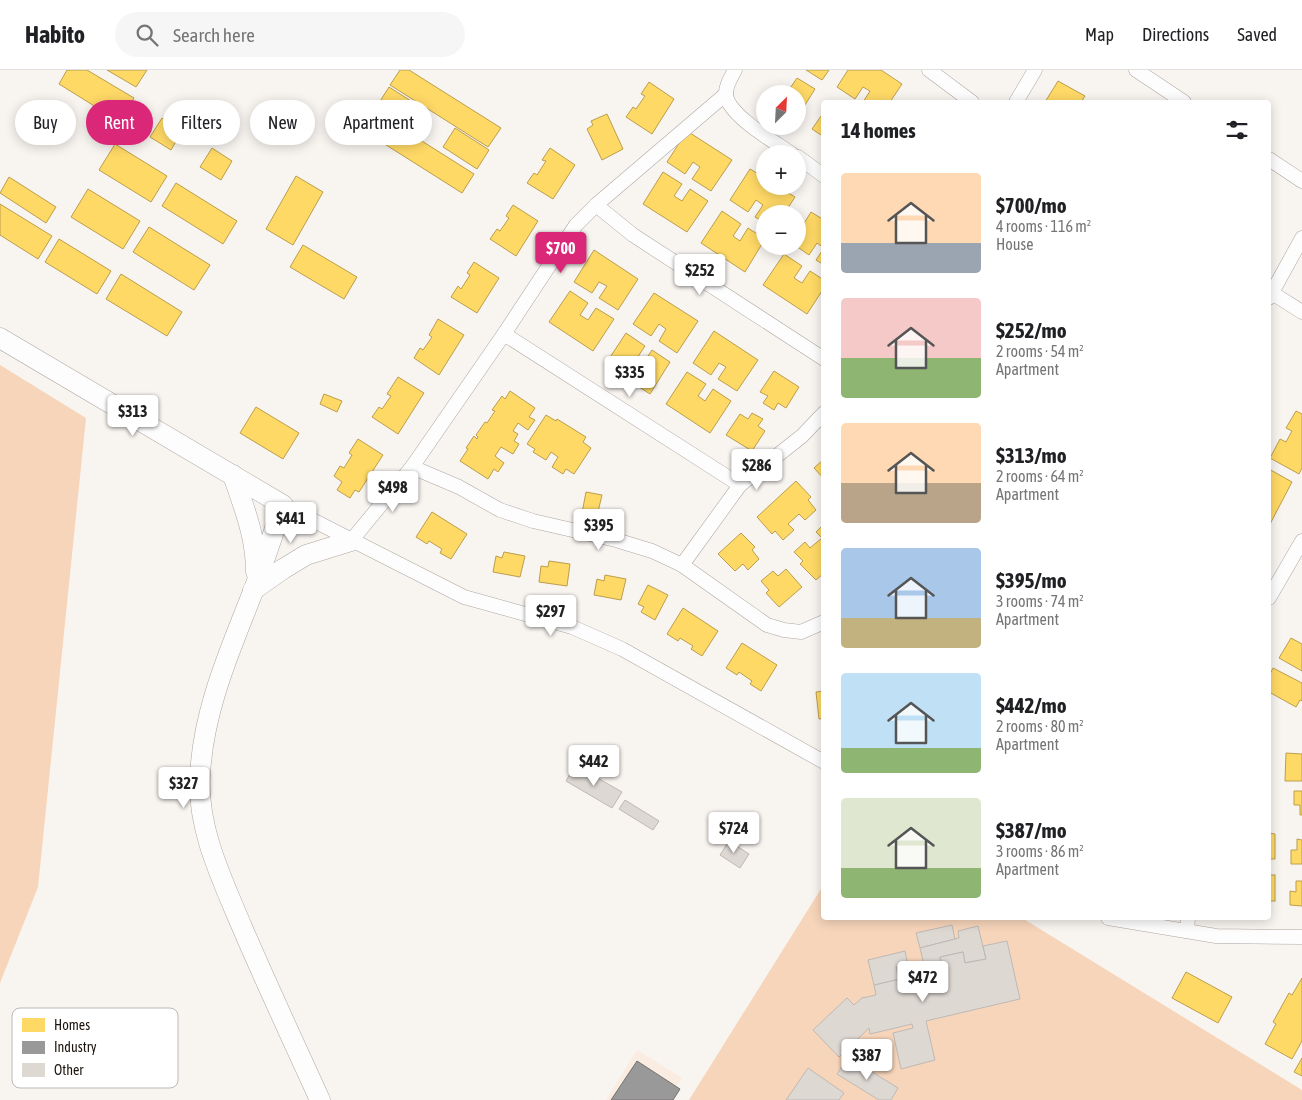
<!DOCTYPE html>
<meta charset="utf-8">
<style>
:root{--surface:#fff;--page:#f6f6f6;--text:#202124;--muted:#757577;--line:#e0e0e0;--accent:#db2777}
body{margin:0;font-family:"Asap Condensed",sans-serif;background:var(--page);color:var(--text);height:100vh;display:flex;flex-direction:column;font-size:19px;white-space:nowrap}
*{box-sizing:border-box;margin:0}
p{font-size:16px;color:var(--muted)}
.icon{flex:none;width:28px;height:28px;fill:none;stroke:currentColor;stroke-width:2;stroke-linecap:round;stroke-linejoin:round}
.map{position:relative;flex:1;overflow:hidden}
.drawer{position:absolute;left:821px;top:30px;width:450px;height:820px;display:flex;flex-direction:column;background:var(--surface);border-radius:5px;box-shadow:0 2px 12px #0003}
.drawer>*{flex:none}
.hud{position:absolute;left:15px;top:30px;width:475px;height:45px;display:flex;gap:10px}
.needle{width:32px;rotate:24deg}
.buttons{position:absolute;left:756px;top:15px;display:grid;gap:10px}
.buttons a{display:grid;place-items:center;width:50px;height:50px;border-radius:50%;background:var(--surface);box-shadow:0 2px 12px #0003;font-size:25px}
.price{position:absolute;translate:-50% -42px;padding:0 11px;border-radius:5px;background:#fff;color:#222;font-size:16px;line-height:32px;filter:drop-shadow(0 1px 2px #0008)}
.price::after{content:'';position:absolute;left:50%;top:30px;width:15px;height:11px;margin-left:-8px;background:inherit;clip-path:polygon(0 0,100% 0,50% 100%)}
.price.active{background:var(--accent);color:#fff}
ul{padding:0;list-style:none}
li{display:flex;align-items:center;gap:15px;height:125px;padding:0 20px}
li span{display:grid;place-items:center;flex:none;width:140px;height:100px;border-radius:5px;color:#555}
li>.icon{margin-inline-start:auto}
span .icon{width:60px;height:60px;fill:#fffc;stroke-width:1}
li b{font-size:21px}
h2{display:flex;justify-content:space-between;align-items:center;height:60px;padding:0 20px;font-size:21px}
.pill{padding:0 18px;border-radius:22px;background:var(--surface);box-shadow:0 2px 12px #0003;font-size:18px;line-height:45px}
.pill.active{background:var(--accent);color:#fff}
header{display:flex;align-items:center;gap:30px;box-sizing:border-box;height:70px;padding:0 25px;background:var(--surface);border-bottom:1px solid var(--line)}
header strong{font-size:24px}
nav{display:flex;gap:28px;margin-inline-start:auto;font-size:18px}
.search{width:350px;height:45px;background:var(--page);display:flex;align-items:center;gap:12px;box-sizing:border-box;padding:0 18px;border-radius:28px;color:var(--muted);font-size:19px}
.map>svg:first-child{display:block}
</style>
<header>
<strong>Habito</strong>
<div class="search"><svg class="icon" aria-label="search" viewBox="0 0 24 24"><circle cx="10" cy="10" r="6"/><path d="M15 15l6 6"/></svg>Search here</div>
<nav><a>Map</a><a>Directions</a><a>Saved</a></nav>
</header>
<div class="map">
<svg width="1302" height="1030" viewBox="0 0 1302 1030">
<rect width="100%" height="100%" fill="#f8f4f0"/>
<polygon fill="#faece1" points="637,980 682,1008 668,1030 606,1030"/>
<g fill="#f7d5ba">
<polygon points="0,295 86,348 38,817 0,913"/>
<polygon points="824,814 824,848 1022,848 1302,1020 1302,1030 689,1030"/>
</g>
<g fill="#ffd966" stroke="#bb9e4c">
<polygon points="67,0 87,0 134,28 120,52 59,14"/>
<polygon points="107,0 147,0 136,17"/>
<polygon points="400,0 409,0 501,58 488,77 390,15"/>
<polygon points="806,0 829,0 822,10"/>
<polygon points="848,0 881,0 902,14 890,32 863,32 870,21 863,17 855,29 837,17"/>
<polygon points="797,8 815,19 798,46 798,24 786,24"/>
<polygon points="1058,11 1085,26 1081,32 1045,32"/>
<polygon points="649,12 674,29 652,64 626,47 633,37 636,39 645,26 641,24"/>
<polygon points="389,17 419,36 407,55 377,36"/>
<polygon points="376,42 474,104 462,123 364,61"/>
<polygon points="824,42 824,67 812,59"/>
<polygon points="607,44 623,79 602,90 587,59 593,55 591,51"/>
<polygon points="162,48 182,61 171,80 150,67"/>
<polygon points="455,58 489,80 477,99 443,77"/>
<polygon points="687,61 732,90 711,121 692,109 700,97 693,92 685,104 667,92"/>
<polygon points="115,74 167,106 151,132 99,100"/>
<polygon points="212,78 232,91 221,110 200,97"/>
<polygon points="550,78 575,95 553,129 527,113 534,103 537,105 546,91 542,90"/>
<polygon points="750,99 765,108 765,116 777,116 795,127 784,144 765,144 765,153 755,147 763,135 756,130 748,142 730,130"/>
<polygon points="663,102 682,114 674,126 682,131 690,119 708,131 687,162 643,134"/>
<polygon points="296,106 323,122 293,175 266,159"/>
<polygon points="9,107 56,137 46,153 0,123"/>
<polygon points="176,113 237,151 223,174 162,136"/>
<polygon points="88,119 140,151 123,179 71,147"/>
<polygon points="0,134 52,166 38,189 0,165"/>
<polygon points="513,135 538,151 516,186 490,169 497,159 500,161 509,148 506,146"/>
<polygon points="722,141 741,154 733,166 740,171 748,158 765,169 745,202 701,173"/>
<polygon points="811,142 824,150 824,178 817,173 809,185 796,176 798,176 798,163"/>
<polygon points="149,157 210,195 194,220 133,182"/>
<polygon points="59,169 111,201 97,224 45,192"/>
<polygon points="303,175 357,207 344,229 290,197"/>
<polygon points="824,178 824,195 816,190"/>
<polygon points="594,180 638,209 618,240 599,228 607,216 599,212 592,223 574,212"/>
<polygon points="784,184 802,196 794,208 802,213 810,201 824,210 824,218 807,244 763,215"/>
<polygon points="474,192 499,208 477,243 451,227 458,216 461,219 470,205 467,203"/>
<polygon points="121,204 182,242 167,266 106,229"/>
<polygon points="570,221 588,233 580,245 588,250 596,238 614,249 593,281 549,252"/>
<polygon points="654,223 698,251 677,283 659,271 666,259 659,254 651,266 633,254"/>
<polygon points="438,249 464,265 439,305 414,288 420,278 423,280 432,267 429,265"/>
<polygon points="714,261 758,290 737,321 718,309 726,297 719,293 711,305 693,293"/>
<polygon points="626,263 645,276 637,288 644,292 652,280 670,292 650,324 605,295"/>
<polygon points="774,301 799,317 786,338 778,333 774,340 763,333 768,326 760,322"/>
<polygon points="687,302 706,314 698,326 705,331 713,319 731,331 710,363 666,334"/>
<polygon points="398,307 424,323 398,364 372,347 379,337 382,339 391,326 387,324"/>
<polygon points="510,321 535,338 529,347 535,350 528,360 518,353 513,361 518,364 514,371 519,374 513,384 501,377 495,386 504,393 498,402 494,399 488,409 460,391 468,379 466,378 474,366 477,369 478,367 476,365 485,352 487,353 495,341 492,340 502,326 505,329"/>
<polygon points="324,324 342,331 337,342 320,334"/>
<polygon points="256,337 299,363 283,389 240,363"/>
<polygon points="1296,341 1302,344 1302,398 1299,404 1270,388 1280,369 1286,372 1292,361 1286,358"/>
<polygon points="752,343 763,349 758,356 765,361 752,381 726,365 740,344 748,349"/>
<polygon points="546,345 556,351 557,349 586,367 583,372 591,378 574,404 566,399 563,404 552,397 558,387 551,382 546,390 533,382 535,379 527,374"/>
<polygon points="358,369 383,385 359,422 355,420 350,428 337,420 342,412 334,406 340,396 344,398 352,385 349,383"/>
<polygon points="824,389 824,409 814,398"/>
<polygon points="1269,399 1292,412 1269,456"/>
<polygon points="796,411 811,427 808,430 816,440 805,450 799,444 788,454 794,460 783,470 775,461 772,464 757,447"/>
<polygon points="586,422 602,425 597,446 582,443"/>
<polygon points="432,442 467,464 451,489 440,483 442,479 429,471 427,474 416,467"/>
<polygon points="824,454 824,503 816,510 800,494 803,491 794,482 805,472 810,478 822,468 816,462"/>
<polygon points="741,463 755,477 752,480 759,489 748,500 743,494 735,501 718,484"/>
<polygon points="504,482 525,486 520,507 493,502 496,486 502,488"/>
<polygon points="549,491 570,494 567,516 539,512 541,496 548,497"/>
<polygon points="786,499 802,517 779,537 766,523 769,520 761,511 773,501 778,506"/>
<polygon points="605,505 626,509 621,530 594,525 597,509 604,511"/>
<polygon points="648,515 668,525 655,550 641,542 644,537 638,534"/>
<polygon points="683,538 718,561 702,586 691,579 693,576 680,568 678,571 667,564"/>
<polygon points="1291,568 1302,574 1302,601 1279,588"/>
<polygon points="742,573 777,595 761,621 750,614 752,611 739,602 737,605 726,598"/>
<polygon points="1273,598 1302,613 1302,631 1300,630 1296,637 1269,622 1269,606"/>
<polygon points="824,621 824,648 819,649 816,622"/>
<polygon points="1286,683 1302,684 1302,711 1285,711"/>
<polygon points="1294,721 1302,721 1302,745 1300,745 1300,735 1294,735"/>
<polygon points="1269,763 1275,764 1275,789 1269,789"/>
<polygon points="1297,769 1302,770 1302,794 1291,794 1291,780 1297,780"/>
<rect x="1269" y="805" width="6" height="26"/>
<polygon points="1296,811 1302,811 1302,836 1290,835 1290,821 1296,822"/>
<polygon points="1186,902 1232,927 1218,953 1172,928"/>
<polygon points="1302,908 1302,971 1292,989 1265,974 1276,954 1273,952 1289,923 1292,925"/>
<polygon points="1302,988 1302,1006 1294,1002"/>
</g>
<polygon fill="#999" stroke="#747170" points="637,991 680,1019 673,1030 611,1030"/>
<g fill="#ded8d3" stroke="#beb9b5">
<polygon points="575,695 622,722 612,738 566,711"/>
<polygon points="625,730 659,751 653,760 619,739"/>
<polygon points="729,771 749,784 740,798 720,785"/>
<polygon points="952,855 955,869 920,878 916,863"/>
<polygon points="978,856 986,889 965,893 963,882 940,887 942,899 926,903 920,878 959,868 958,861"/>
<polygon points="1007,871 1020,929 926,951 935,990 901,999 893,963 913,958 912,954 870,964 869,958 839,987 813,960 847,928 854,935 862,928 876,925 874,915 899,909 896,897 920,892 922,903 926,903 942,899 940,887 963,882 965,893 986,889 983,876"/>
<polygon points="905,881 908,895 896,897 899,909 874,915 868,890"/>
<polygon points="848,987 898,1018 891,1030 879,1030 837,1004"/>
<polygon points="808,998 844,1023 839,1030 786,1030"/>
</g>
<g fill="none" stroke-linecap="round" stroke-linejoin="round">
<defs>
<g id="street">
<path d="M 735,0 C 731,7 725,17 726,25 C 729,46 775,72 792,84"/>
<polyline points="929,0 972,32"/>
<polyline points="1136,0 1184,32"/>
<polyline points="1016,32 1035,0"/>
<polyline points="798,87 824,106"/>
<polyline points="1269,89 1302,111"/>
<polyline points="596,135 633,165 824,289"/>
<polyline points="1272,223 1302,242"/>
<polyline points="1269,228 1302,168"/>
<polyline points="504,264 740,415"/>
<polyline points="412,397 459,417 500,440 533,451 616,470 652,481 682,495 767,555 784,560 801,562 824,552"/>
<polyline points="283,435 464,527 572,557 622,579 824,692"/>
<polyline points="351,471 412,397 504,264 576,155 596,135 726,24"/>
<polyline points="682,495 740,415 802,366 824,343"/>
<polyline points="1269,528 1302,471"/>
<polyline points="1108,848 1216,866 1302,867"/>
<polyline points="1187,861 1188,848"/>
</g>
<g id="secondary">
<path d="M 0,268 L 283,435 C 274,461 265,488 256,514 C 232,576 203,638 200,706 C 197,759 222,809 242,857 C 267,915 294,973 320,1030"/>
<path d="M 233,405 C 244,438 256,466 256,502"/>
<polyline points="253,520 283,499 306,485 351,471"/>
</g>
</defs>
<use href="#street" stroke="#ada7a2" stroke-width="15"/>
<use href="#secondary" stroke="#ada7a2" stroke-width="21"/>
<use href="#street" stroke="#fefdfd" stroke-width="14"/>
<use href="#secondary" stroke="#fefdfd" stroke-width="20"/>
</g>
<rect x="12" y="938" width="166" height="80" rx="8" fill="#fff" stroke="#bbb9b7" stroke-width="1"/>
<rect x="22" y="948" width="23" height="14" fill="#ffd966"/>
<rect x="22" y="971" width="23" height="13" fill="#999"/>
<rect x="22" y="993" width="23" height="14" fill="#ded8d3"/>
<g font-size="14" fill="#1c150f">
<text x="54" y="960">Homes</text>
<text x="54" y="982">Industry</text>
<text x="54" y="1005">Other</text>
</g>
</svg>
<div class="buttons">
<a><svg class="needle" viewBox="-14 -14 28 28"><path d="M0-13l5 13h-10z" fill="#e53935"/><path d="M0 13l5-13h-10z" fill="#757577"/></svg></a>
<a>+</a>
<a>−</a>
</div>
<b class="price active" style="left:561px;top:204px">$700</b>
<b class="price" style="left:700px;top:226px">$252</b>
<b class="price" style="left:630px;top:328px">$335</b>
<b class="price" style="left:133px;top:367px">$313</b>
<b class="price" style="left:757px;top:421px">$286</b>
<b class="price" style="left:393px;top:443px">$498</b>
<b class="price" style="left:291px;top:474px">$441</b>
<b class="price" style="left:599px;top:481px">$395</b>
<b class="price" style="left:551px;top:567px">$297</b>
<b class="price" style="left:594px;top:717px">$442</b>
<b class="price" style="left:184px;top:739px">$327</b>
<b class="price" style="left:734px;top:784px">$724</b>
<b class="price" style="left:923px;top:933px">$472</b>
<b class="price" style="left:867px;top:1011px">$387</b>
<div class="hud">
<a class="pill">Buy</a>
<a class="pill active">Rent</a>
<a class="pill">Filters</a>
<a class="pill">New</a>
<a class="pill">Apartment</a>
</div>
<section class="drawer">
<h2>14 homes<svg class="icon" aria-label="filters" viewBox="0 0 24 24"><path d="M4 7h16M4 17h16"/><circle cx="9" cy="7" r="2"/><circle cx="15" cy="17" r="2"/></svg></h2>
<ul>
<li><span style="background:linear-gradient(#ffd9b3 70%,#9aa5b1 0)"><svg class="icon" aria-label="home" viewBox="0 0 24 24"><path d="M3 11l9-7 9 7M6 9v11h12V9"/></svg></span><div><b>$700/mo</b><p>4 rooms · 116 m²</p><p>House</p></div></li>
<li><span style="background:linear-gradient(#f6c9c9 60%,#8fb573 0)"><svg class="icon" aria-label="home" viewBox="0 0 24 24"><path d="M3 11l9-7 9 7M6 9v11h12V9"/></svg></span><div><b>$252/mo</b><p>2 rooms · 54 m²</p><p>Apartment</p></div></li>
<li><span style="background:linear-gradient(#ffd9b3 60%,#b9a48a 0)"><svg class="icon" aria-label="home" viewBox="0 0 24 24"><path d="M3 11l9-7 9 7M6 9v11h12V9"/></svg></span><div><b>$313/mo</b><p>2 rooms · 64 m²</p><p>Apartment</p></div></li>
<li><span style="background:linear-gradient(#a9c7e8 70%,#c2b280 0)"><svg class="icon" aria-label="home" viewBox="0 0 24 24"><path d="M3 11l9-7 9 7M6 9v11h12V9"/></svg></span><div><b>$395/mo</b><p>3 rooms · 74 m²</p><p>Apartment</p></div></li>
<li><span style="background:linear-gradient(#bfe0f5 75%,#8fb573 0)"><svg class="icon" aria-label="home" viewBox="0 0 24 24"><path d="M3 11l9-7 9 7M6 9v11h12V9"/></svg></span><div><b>$442/mo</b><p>2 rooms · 80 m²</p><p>Apartment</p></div></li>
<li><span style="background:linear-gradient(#dfe7d0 70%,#8fb573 0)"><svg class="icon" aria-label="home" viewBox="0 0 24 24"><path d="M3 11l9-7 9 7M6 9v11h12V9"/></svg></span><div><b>$387/mo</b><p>3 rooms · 86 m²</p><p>Apartment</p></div></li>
</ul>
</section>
</div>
